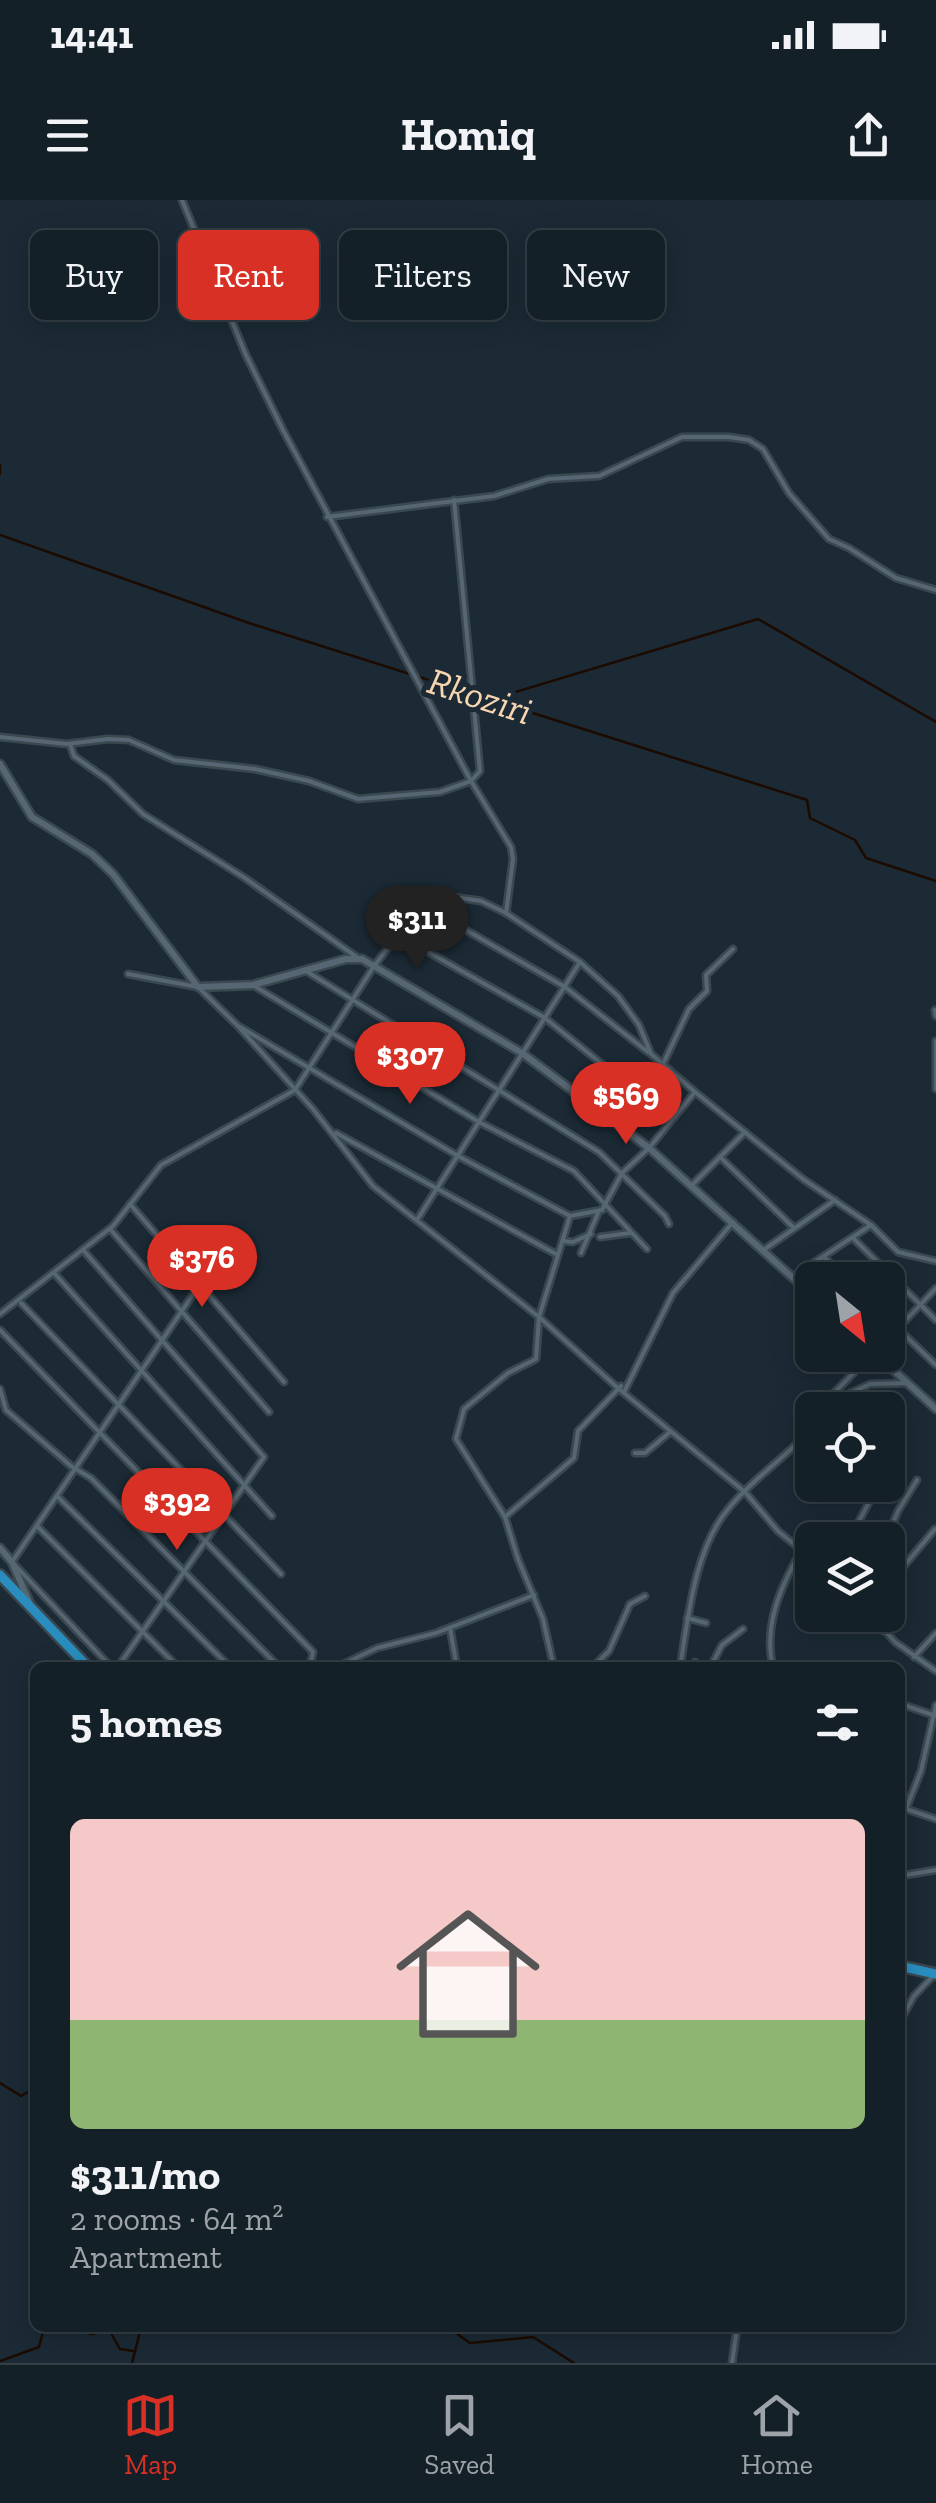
<!DOCTYPE html>
<meta charset="utf-8">
<style>
:root{--surface:#142028;--page:#212d34;--text:#f1f3f6;--muted:#9da3a8;--line:#333e45;--accent:#d93025}
body{margin:0;font-family:"Zilla Slab",serif;background:var(--page);color:var(--text);height:100vh;display:flex;flex-direction:column;font-size:38px;white-space:nowrap}
*{box-sizing:border-box;margin:0}
p{font-size:32px;color:var(--muted)}
.icon{flex:none;width:55px;height:55px;fill:none;stroke:currentColor;stroke-width:2;stroke-linecap:round;stroke-linejoin:round}
.map{position:relative;flex:1;overflow:hidden}
.panel{position:absolute;left:30px;top:1462px;width:875px;height:670px;display:flex;flex-direction:column;background:var(--surface);border-radius:15px;box-shadow:0 5px 25px #0003,0 0 0 2px var(--line)}
.panel>*{flex:none}
.guide{position:absolute;left:30px;top:30px;width:878px;height:90px;display:flex;gap:20px}
.needle{width:65px;rotate:150deg}
.tools{position:absolute;left:795px;top:1062px;display:grid;gap:20px}
.tools a{display:grid;place-items:center;width:110px;height:110px;border-radius:15px;background:var(--surface);box-shadow:0 5px 25px #0003,0 0 0 2px var(--line);font-size:50px}
.price{position:absolute;translate:-50% -85px;padding:0 22px;border-radius:35px;background:var(--accent);color:#fff;font-size:32px;line-height:65px;filter:drop-shadow(0 2px 5px #0008)}
.price::after{content:'';position:absolute;left:50%;top:60px;width:30px;height:22px;margin-left:-15px;background:inherit;clip-path:polygon(0 0,100% 0,50% 100%)}
.price.current{background:#222;color:#fff}
ul{padding:0;list-style:none}
li{display:grid;align-content:center;gap:20px;height:530px;padding:0 40px}
li span{display:grid;place-items:center;height:310px;border-radius:15px;color:#555}
li>.icon{margin-inline-start:auto}
span .icon{width:180px;height:180px;fill:#fffc;stroke-width:1}
li b{font-size:42px}
h2{display:flex;justify-content:space-between;align-items:center;height:120px;padding:0 40px;font-size:42px}
.chip{padding:0 35px;border-radius:15px;background:var(--surface);box-shadow:0 5px 25px #0003,0 0 0 2px var(--line);font-size:35px;line-height:90px}
.chip.current{background:var(--accent);color:#fff}
.status{display:flex;justify-content:space-between;align-items:center;height:70px;padding:0 50px;background:var(--surface);direction:ltr}
.status svg{height:28px;fill:currentColor}
header{display:flex;justify-content:space-between;align-items:center;height:130px;padding:0 40px;background:var(--surface);font-size:45px;font-weight:800}
.tab-bar{display:flex;justify-content:space-around;align-items:center;height:140px;border-top:2px solid var(--line);background:var(--surface);font-size:28px;color:var(--muted)}
.tab-bar a{display:grid;justify-items:center;gap:5px}
.tab-bar .current{color:var(--accent)}
.map>svg:first-child{display:block}
</style>
<div class="status"><b>14:41</b><svg viewBox="0 0 49 12"><path d="M0 12V9h3v3zM5 12V6h3v6zM10 12V3h3v9zM15 12V0h3v12zM26 1h20v11H26zM47 4h2v5h-2z"/></svg></div>
<header><svg class="icon" aria-label="menu" viewBox="0 0 24 24"><path d="M4 6h16M4 12h16M4 18h16"/></svg>Homiq<svg class="icon" aria-label="share" viewBox="0 0 24 24"><path d="M12 15V3M7 8l5-5 5 5M5 13v7h14v-7"/></svg></header>
<div class="map">
<svg width="936" height="2163" viewBox="0 0 936 2163">
<rect width="100%" height="100%" fill="#1b2a35"/>
<g fill="none" stroke-linecap="round" stroke-linejoin="round">
<g stroke="#1c0b00" stroke-width="2.5">
<polyline points="0,265 0,274"/>
<polyline points="0,335 249,423 807,600 810,618 855,640 866,658 936,681"/>
<polyline points="492,499 758,419 936,522"/>
<polyline points="0,1883 21,1896 35,1888"/>
<polyline points="74,2128 76,2131 93,2134 108,2128 120,2149 133,2151"/>
<polyline points="449,2128 470,2143 533,2137 574,2163"/>
<polyline points="0,2161 39,2147 44,2128"/>
<polyline points="132,2163 141,2128"/>
</g>
<defs>
<g id="minor">
<polyline points="182,0 246,155 283,230 471,581 511,647 513,659 506,713"/>
<polyline points="327,317 494,296 548,279 599,276 682,237 729,237 749,240 763,249 789,293 829,339 849,348 896,378 936,390"/>
<polyline points="0,537 67,544 108,539 129,540 174,560 255,569 309,581 358,599 440,592 471,581 480,571 454,300"/>
<polyline points="70,544 74,556 108,580 143,614 245,678 358,758"/>
<polyline points="426,707 565,787 648,852"/>
<polyline points="398,735 545,818 634,890"/>
<polyline points="306,771 599,952 665,1016 669,1024"/>
<polyline points="128,774 198,787 238,826 313,909 373,986 539,1117 619,1189 745,1292 778,1331 812,1359"/>
<polyline points="256,787 479,922 574,971 647,1049"/>
<polyline points="935,810 936,816"/>
<polyline points="240,827 458,956 570,1016 602,1010 622,973 649,948 695,892"/>
<polyline points="936,841 936,889"/>
<polyline points="663,864 689,809 707,791 706,775 733,749"/>
<polyline points="336,933 556,1054"/>
<polyline points="720,957 794,1028"/>
<polyline points="692,985 745,932"/>
<polyline points="130,1004 284,1182"/>
<polyline points="417,1020 580,762"/>
<polyline points="111,1030 269,1212"/>
<polyline points="600,1037 630,1033"/>
<polyline points="853,1038 936,1120"/>
<polyline points="563,1041 573,1042 591,1034"/>
<polyline points="765,1049 835,1000"/>
<polyline points="84,1051 264,1257 117,1468"/>
<polyline points="581,1053 598,1013"/>
<polyline points="824,1057 847,1080"/>
<polyline points="55,1074 272,1316"/>
<polyline points="792,1077 871,1025"/>
<polyline points="21,1103 281,1374"/>
<polyline points="0,1114 113,1026 161,965 295,890 374,766 411,718 425,706 453,697 481,701 506,713 580,762 618,796 639,825 651,854 695,892 803,979 871,1025 898,1052 936,1061"/>
<polyline points="888,1119 936,1165"/>
<polyline points="0,1130 313,1452 311,1462"/>
<polyline points="888,1139 936,1088"/>
<polyline points="0,1189 6,1210 71,1266 91,1278 280,1468"/>
<polyline points="624,1192 673,1093 733,1022"/>
<polyline points="829,1203 870,1184 908,1183"/>
<polyline points="826,1210 834,1193 871,1155"/>
<polyline points="635,1253 645,1253 670,1232"/>
<polyline points="57,1296 231,1468"/>
<polyline points="505,1317 574,1258 578,1231 621,1186"/>
<polyline points="37,1326 179,1468"/>
<polyline points="842,1326 854,1329"/>
<polyline points="858,1326 879,1340"/>
<polyline points="845,1340 857,1325 876,1289"/>
<polyline points="886,1340 898,1311 917,1280"/>
<polyline points="888,1385 935,1329"/>
<polyline points="871,1415 895,1442 936,1471"/>
<polyline points="687,1418 706,1423"/>
<polyline points="847,1426 855,1424 884,1431"/>
<polyline points="450,1428 457,1468"/>
<polyline points="914,1457 936,1433"/>
<polyline points="112,1468 12,1362 217,1059"/>
<polyline points="304,1468 311,1462 323,1468"/>
<polyline points="335,1468 377,1448 436,1433 534,1395"/>
<polyline points="554,1468 543,1419 518,1359 505,1317 456,1239 464,1209 508,1173 536,1159 539,1117 570,1016"/>
<polyline points="592,1468 609,1451 630,1404 645,1396"/>
<path d="M 680,1468 C 688,1417 695,1347 729,1308 C 753,1278 787,1257 812,1228"/>
<polyline points="692,1468 695,1462"/>
<polyline points="710,1468 722,1445 743,1429"/>
<path d="M 773,1468 C 763,1425 781,1386 801,1351"/>
<polyline points="904,1505 936,1516"/>
<polyline points="900,1607 936,1619"/>
<polyline points="906,1609 921,1571 936,1505"/>
<polyline points="900,1676 936,1670"/>
<polyline points="900,1821 914,1796 932,1777"/>
<polyline points="732,2163 737,2128"/>
</g>
<g id="tertiary">
<polyline points="0,564 32,617 92,654 113,674 198,787 253,785 346,759 362,759 522,853 649,948 812,1095"/>
<polyline points="877,1155 936,1209"/>
<polyline points="0,1348 12,1362 30,1404"/>
</g>
<g id="primary">
<polyline points="0,1375 89,1468"/>
<polyline points="900,1766 936,1774"/>
</g>
</defs>
<use href="#minor" stroke="#3b4850" stroke-width="9"/>
<use href="#tertiary" stroke="#3b4850" stroke-width="11"/>
<use href="#primary" stroke="#3b4850" stroke-width="14"/>
<use href="#minor" stroke="#566672" stroke-width="4"/>
<use href="#tertiary" stroke="#566672" stroke-width="6"/>
<use href="#primary" stroke="#298ebf" stroke-width="9"/>
</g>
<g text-anchor="middle" stroke-width="10" stroke-linejoin="round" paint-order="stroke">
<g font-size="38" font-style="italic" fill="#f7d5b1" stroke="#1b2a35">
<text transform="translate(480 496) rotate(18)" y="13">Rkoziri</text>
</g>
</g>
</svg>
<div class="tools">
<a><svg class="needle" viewBox="-14 -14 28 28"><path d="M0-13l5 13h-10z" fill="#e53935"/><path d="M0 13l5-13h-10z" fill="#9da3a8"/></svg></a>
<a><svg class="icon" aria-label="locate" viewBox="0 0 24 24"><circle cx="12" cy="12" r="6"/><path d="M12 2v4M12 18v4M2 12h4M18 12h4"/></svg></a>
<a><svg class="icon" aria-label="layers" viewBox="0 0 24 24"><path d="M12 4l9 5-9 5-9-5zM3 14l9 5 9-5"/></svg></a>
</div>
<b class="price current" style="left:417px;top:771px">$311</b>
<b class="price" style="left:410px;top:907px">$307</b>
<b class="price" style="left:626px;top:947px">$569</b>
<b class="price" style="left:202px;top:1110px">$376</b>
<b class="price" style="left:177px;top:1353px">$392</b>
<div class="guide">
<a class="chip">Buy</a>
<a class="chip current">Rent</a>
<a class="chip">Filters</a>
<a class="chip">New</a>
</div>
<section class="panel">
<h2>5 homes<svg class="icon" aria-label="filters" viewBox="0 0 24 24"><path d="M4 7h16M4 17h16"/><circle cx="9" cy="7" r="2"/><circle cx="15" cy="17" r="2"/></svg></h2>
<ul>
<li><span style="background:linear-gradient(#f6c9c9 65%,#8fb573 0)"><svg class="icon" aria-label="home" viewBox="0 0 24 24"><path d="M3 11l9-7 9 7M6 9v11h12V9"/></svg></span><div><b>$311/mo</b><p>2 rooms · 64 m²</p><p>Apartment</p></div></li>
</ul>
</section>
</div>
<nav class="tab-bar">
<a class="current"><svg class="icon" aria-label="map" viewBox="0 0 24 24"><path d="M3 6l6-2 6 2 6-2v14l-6 2-6-2-6 2zM9 4v14M15 6v14"/></svg>Map</a>
<a><svg class="icon" aria-label="saved" viewBox="0 0 24 24"><path d="M7 4h10v16l-5-4-5 4z"/></svg>Saved</a>
<a><svg class="icon" aria-label="home" viewBox="0 0 24 24"><path d="M3 11l9-7 9 7M6 9v11h12V9"/></svg>Home</a>
</nav>
